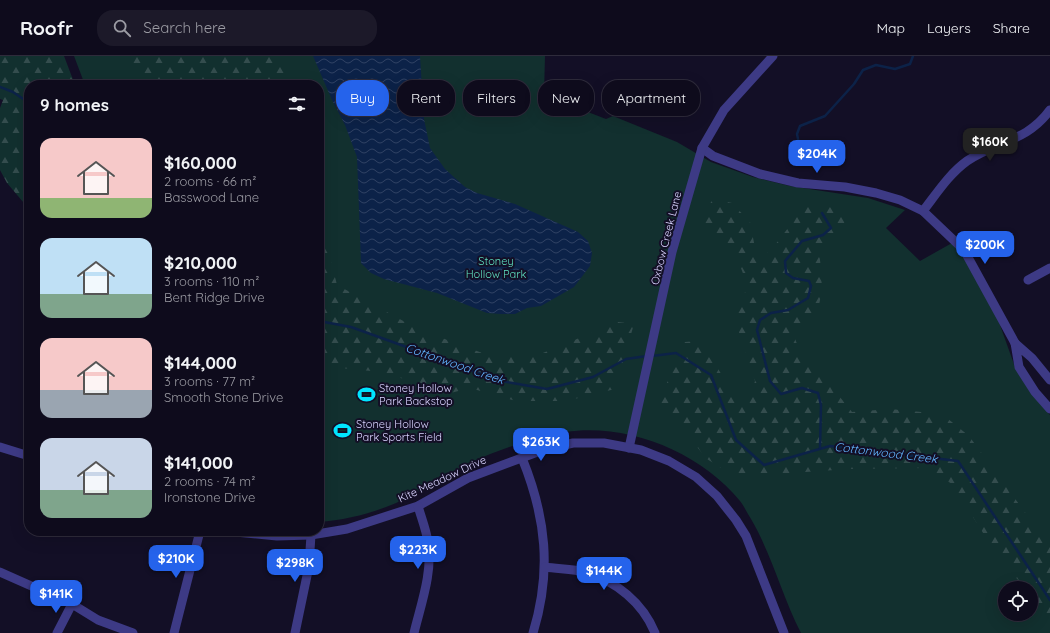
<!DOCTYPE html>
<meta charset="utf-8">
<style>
:root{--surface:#0e0b1c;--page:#1c1929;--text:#f1f3f6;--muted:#9b9ba3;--line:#2e2b3b;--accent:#2563eb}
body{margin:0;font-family:Quicksand,sans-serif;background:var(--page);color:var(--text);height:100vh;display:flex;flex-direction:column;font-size:15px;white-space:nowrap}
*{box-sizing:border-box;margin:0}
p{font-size:13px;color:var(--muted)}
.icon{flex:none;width:22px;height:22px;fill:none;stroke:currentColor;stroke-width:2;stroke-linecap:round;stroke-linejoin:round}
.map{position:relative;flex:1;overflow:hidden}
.panel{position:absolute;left:24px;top:24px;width:300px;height:456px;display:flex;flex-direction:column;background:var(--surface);border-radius:16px;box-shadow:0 4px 16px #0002,0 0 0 1px var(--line)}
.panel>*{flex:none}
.guide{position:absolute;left:336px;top:24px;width:380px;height:36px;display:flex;gap:8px}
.tools{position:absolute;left:998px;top:525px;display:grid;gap:8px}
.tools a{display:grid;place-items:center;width:40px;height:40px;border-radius:50%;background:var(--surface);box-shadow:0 4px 16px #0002,0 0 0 1px var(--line);font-size:20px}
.price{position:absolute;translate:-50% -34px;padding:0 9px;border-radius:8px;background:var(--accent);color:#fff;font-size:13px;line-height:26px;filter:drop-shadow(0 1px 2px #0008)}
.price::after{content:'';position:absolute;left:50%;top:24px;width:12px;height:9px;margin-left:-6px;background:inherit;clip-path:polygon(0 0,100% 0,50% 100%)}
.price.selected{background:#222;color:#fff}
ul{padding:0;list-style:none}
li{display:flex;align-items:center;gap:12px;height:100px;padding:0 16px}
li span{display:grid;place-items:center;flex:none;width:112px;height:80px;border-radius:12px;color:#555}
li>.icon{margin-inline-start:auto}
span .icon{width:48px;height:48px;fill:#fffc;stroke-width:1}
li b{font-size:17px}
h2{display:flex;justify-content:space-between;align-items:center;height:48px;padding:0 16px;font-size:17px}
.pill{padding:0 14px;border-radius:16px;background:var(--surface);box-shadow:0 4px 16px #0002,0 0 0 1px var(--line);font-size:14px;line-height:36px}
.pill.selected{background:var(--accent);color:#fff}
header{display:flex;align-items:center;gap:24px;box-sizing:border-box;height:56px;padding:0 20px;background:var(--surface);border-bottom:1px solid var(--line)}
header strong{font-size:19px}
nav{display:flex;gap:22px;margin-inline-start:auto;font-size:14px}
.search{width:280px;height:36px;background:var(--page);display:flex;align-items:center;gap:10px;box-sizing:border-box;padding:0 14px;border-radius:16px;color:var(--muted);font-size:15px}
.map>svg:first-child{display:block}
</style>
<header>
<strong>Roofr</strong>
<div class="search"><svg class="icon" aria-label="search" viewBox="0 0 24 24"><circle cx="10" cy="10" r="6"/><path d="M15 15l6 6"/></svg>Search here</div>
<nav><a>Map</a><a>Layers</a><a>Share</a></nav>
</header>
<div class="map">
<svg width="1050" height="577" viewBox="0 0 1050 577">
<defs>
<pattern id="forest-firs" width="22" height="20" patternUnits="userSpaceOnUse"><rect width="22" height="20" fill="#12302f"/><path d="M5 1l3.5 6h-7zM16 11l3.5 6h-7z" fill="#344d4e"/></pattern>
<pattern id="water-waves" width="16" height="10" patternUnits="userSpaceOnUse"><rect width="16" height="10" fill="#0c2248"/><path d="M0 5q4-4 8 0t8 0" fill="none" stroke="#2f4163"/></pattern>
</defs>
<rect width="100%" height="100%" fill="#130f26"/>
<path fill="#12302f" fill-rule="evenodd" d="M 74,0 L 545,0 L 544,39 L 606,63 L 613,60 L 677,86 L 711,106 L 753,121 L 790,130 L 868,142 L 905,154 L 886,172 L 920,205 L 952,187 L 966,203 L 986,230 L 1015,311 L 1030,336 L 1050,359 L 1050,577 L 801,577 C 782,540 772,499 751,463 C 747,457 744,450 740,445 C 700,396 628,367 566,376 C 534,381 488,397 460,412 C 443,420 428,431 412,439 C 385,454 350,464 319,466 L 319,29 L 85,29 ZM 1005,532 L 1031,532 L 1031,558 L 1005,558 Z"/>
<g fill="url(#forest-firs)">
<polygon points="0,0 64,0 75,29 29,29 29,153 7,127 0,114 0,52 3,44 0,43"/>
<polygon points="127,0 282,0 289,29 149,29 128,5"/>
<path d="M 713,143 L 732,147 L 750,166 L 755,192 L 763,200 L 772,193 L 805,150 L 827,149 L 844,160 L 845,172 L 830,184 L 819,197 C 823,223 823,239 815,264 L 791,272 L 797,288 L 852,356 L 890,353 L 942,358 L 969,380 L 1035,470 L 1050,484 L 1050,562 L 1031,539 L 1031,532 L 1025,532 L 999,502 L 952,428 L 927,412 L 849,413 L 735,421 L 707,403 L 659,345 L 685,286 L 697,285 L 717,311 L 736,343 L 750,342 L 755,325 L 733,258 C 735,254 741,250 742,246 C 757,213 719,185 701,162 Z"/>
<polygon points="319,156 337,229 418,273 485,298 538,299 618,266 634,268 615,333 566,345 516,345 470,332 431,342 407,324 382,316 319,310"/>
</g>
<polygon fill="url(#water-waves)" points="313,0 420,0 424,63 430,92 445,113 465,131 477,137 515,148 578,176 588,185 592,197 590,210 574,231 541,250 527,252 515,258 501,258 487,257 437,237 384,223 371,217 361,207 357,101 345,69 332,44"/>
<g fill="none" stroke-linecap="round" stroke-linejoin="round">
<g stroke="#0c2248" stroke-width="2.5">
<polyline points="0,31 13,36 29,47"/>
<polyline points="811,99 800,93 797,78 800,70 825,60 854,28 863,14 876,9 895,13 910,8 913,0"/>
<polyline points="319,265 351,271 501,325 547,333 593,321 626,303 647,300"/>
<polyline points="652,300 676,297 711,319 736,384 764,409 830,390 958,405 1050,544"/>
<polyline points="820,392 821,349 818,337 802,332 781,338 770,325 757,274 760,264 771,257 788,254 808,242 811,230 809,225 793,222 786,217 785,205 802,185 823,179 831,172 822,157"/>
</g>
<g stroke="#3d3a85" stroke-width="9">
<polyline points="702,92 713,100 760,118 798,127 845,131 876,137 900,144 923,155 964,194 1015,287"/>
<path d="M 923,155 C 937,137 949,118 967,105 C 996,85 1027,86 1050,54"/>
<polyline points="1028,224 1050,212"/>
<polyline points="1050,324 1032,302 1015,287 1019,311 1035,336 1050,353"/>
<polyline points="0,391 29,400"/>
<polyline points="629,392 672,196 702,92 724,54 773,0"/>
<path d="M 522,402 C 546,461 552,515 533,577"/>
<polyline points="225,475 277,480 311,479 347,473 418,450 468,422 543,394 573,387 604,387 641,394 669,405 696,421 717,440 736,464 746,480 784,577"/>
<path d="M 545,511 C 558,513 573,513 585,516 C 616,525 643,547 655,577"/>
<polyline points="0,516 72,548 98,564 133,577"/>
<polyline points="57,577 72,548"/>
<polyline points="174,577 200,475"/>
<polyline points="295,577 309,510 311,479"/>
<path d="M 414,577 C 421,548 433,516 428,486 C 426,473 421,461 418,450"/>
</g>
</g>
<defs>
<symbol id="stadium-bare" viewBox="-9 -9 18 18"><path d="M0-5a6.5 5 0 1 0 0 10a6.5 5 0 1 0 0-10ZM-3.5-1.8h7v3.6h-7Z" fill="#00e5ff" stroke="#130f26" stroke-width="2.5" paint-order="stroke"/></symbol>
</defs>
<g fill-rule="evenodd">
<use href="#stadium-bare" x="354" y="326" width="25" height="25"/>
<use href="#stadium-bare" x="330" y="362" width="25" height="25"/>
</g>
<g text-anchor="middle" stroke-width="4" stroke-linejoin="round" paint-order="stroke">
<g font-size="11" fill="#d9d4ff" stroke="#130f26">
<text transform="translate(666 182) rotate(-76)" y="4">Oxbow Creek Lane</text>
<text transform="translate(442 423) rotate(-25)" y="4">Kite Meadow Drive</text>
</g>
<g font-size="11" fill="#5fe0c0" stroke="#130f26">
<text x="496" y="209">Stoney<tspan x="496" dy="13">Hollow Park</tspan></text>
</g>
<g font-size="11" fill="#d9d4ff" stroke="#130f26" text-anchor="start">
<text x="379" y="336">Stoney Hollow<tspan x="379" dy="13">Park Backstop</tspan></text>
<text x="356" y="372">Stoney Hollow<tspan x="356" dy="13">Park Sports Field</tspan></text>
</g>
<g font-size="12" font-style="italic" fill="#62b6ff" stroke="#130f26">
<text transform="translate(455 308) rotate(19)" y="4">Cottonwood Creek</text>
<text transform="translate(886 397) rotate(7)" y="4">Cottonwood Creek</text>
</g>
</g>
</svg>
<div class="tools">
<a><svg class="icon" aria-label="locate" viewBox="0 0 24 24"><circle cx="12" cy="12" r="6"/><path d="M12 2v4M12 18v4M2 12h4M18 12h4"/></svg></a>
</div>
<b class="price selected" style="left:990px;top:106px">$160K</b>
<b class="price" style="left:817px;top:118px">$204K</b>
<b class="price" style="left:985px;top:209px">$200K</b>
<b class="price" style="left:541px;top:406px">$263K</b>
<b class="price" style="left:418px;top:514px">$223K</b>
<b class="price" style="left:176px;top:523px">$210K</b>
<b class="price" style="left:295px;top:527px">$298K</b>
<b class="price" style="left:604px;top:535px">$144K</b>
<b class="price" style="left:56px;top:558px">$141K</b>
<div class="guide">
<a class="pill selected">Buy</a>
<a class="pill">Rent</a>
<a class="pill">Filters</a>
<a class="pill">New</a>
<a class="pill">Apartment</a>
</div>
<section class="panel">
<h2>9 homes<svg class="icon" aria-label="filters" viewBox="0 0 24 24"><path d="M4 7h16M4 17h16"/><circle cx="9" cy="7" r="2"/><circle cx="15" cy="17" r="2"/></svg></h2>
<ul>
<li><span style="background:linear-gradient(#f6c9c9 75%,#8fb573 0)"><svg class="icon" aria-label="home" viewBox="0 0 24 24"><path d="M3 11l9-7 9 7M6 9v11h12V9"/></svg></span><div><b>$160,000</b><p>2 rooms · 66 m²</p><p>Basswood Lane</p></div></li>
<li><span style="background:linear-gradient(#bfe0f5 70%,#7fa58c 0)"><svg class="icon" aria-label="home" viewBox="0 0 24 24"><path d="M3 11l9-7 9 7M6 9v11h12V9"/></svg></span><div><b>$210,000</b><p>3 rooms · 110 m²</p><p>Bent Ridge Drive</p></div></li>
<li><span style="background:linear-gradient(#f6c9c9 65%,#9aa5b1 0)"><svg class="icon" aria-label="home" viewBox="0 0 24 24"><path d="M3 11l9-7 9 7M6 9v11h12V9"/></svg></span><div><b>$144,000</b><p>3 rooms · 77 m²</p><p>Smooth Stone Drive</p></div></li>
<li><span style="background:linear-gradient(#c9d6e8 65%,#7fa58c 0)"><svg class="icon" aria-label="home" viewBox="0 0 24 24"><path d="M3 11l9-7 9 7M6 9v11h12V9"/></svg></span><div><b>$141,000</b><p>2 rooms · 74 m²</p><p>Ironstone Drive</p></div></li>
</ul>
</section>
</div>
